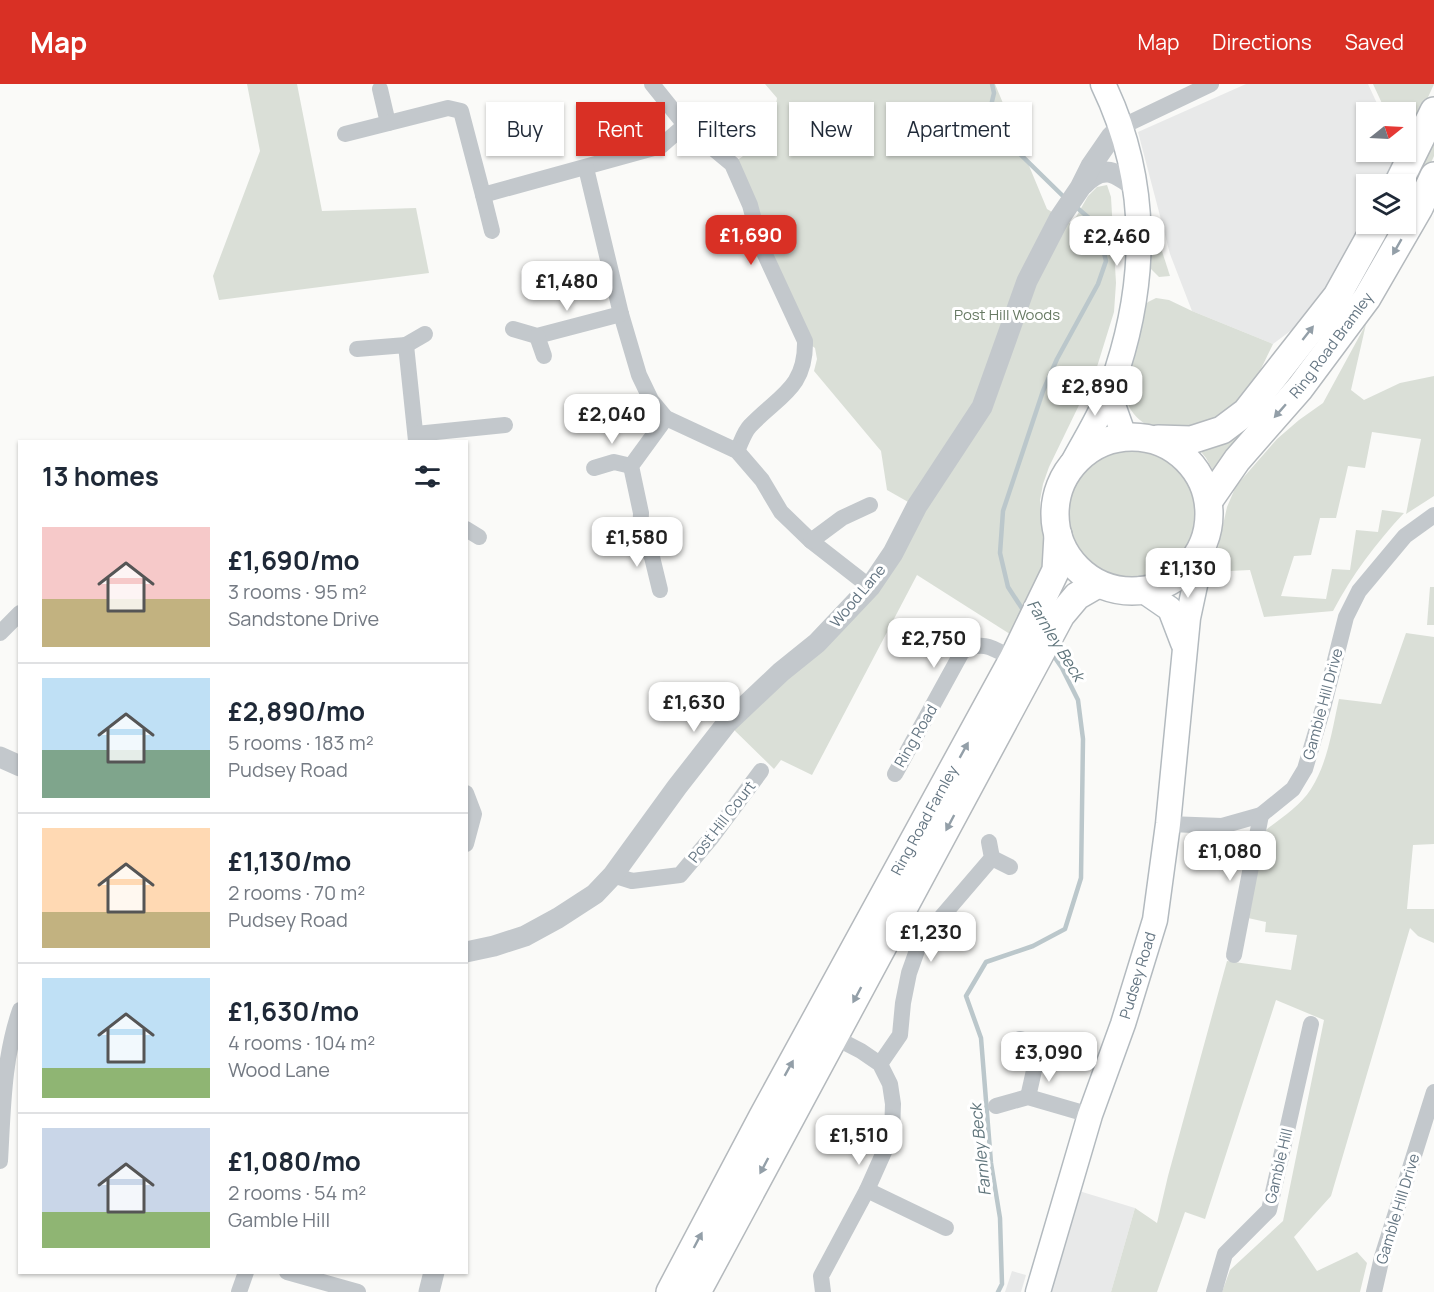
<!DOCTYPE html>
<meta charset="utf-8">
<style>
:root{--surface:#fff;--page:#f6f6f7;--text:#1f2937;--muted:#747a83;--line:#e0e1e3;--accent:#d93025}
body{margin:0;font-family:Manrope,sans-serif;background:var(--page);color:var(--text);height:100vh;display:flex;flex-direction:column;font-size:22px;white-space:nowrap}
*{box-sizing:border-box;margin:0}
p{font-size:20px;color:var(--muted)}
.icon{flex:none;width:33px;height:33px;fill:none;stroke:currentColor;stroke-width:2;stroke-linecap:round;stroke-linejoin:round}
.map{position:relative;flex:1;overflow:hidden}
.sheet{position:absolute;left:18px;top:356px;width:450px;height:834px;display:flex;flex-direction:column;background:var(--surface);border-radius:0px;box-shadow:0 2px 4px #0004}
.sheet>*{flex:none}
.guide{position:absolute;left:486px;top:18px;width:570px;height:54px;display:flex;gap:12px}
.needle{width:39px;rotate:72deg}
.controls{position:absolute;left:1356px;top:18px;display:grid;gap:12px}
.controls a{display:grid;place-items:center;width:60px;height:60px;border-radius:0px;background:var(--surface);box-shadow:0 2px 4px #0004;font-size:30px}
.price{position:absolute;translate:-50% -51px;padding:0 14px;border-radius:12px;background:#fff;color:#222;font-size:20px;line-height:39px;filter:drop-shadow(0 2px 3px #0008)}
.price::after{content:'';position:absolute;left:50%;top:36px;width:18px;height:14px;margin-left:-9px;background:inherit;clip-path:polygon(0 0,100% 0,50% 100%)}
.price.on{background:var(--accent);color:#fff}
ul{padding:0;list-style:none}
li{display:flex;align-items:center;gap:18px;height:150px;padding:0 24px}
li+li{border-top:2px solid var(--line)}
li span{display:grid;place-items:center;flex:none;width:168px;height:120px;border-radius:0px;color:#555}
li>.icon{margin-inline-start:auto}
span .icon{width:72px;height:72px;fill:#fffc;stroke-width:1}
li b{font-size:26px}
h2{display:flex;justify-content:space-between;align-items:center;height:72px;padding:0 24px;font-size:26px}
.pill{padding:0 21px;border-radius:0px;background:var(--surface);box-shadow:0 2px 4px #0004;font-size:21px;line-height:54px}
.pill.on{background:var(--accent);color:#fff}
header{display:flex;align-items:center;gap:36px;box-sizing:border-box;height:84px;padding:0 30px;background:var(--accent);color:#fff}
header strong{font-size:28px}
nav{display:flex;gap:33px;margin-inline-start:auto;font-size:21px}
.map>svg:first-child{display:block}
</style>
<header>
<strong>Map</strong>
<nav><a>Map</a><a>Directions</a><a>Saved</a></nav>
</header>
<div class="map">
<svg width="1434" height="1208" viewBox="0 0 1434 1208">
<rect width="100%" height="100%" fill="#fafaf8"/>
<g fill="#e8e9e9">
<polygon points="1246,0 1368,0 1381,28 1366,28 1366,68 1400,68 1396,100 1366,100 1366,140 1337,212 1273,260 1192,227 1170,170 1138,48"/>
<polygon points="1079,1107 1135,1124 1111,1208 1049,1208"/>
<polygon points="1012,1187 1026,1191 1021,1208 1005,1208"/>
</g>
<g fill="#dadfd7">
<polygon points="247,0 297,0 322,127 416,124 429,189 219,216 213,192 260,67"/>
<polygon points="765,0 995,0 1047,125 1072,140 1088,112 1097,103 1107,101 1111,113 1116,199 1114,228 1096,286 1049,383 1043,400 1040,416 1041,434 1048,477 1013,552 917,491 812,691 781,676 774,685 727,639 817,559 917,423 887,406 881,367 814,287 817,275 815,264 805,257 732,80 743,72 770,63 777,14"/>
<polygon points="1373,0 1434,0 1406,62 1406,28 1386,28"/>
<polygon points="1434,57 1434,72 1406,133 1406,116"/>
<polygon points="1143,108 1170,192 1159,193 1151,185 1149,179"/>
<path d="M 1156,214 L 1169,216 L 1192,227 L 1273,260 C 1260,287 1249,314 1225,333 C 1219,338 1207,339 1199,341 C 1189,343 1177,348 1167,347 C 1141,344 1126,327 1123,302 L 1142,225 L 1148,218 Z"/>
<path d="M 1366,240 L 1351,306 L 1364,316 L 1400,299 L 1434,292 L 1434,412 L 1406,430 L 1421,355 L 1372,348 L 1365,384 L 1348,382 L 1336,434 L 1320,434 L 1311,471 L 1294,472 L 1281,512 L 1326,515 L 1332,485 L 1350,486 L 1356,446 L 1378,448 L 1382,426 L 1404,429 C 1376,459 1352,491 1333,527 L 1264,533 L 1250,486 L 1209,488 L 1217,468 L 1227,423 L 1236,402 L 1277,355 L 1299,336 L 1323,319 Z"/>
<polygon points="1258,330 1215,390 1206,374 1198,364"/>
<circle cx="1133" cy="427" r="66"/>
<polygon points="1430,503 1434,503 1434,541 1427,541"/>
<path d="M 1406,549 L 1434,553 L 1434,760 L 1413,761 L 1407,825 L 1434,825 L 1434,859 L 1418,852 L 1410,844 L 1331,1112 L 1294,1153 L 1317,1187 L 1357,1168 L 1367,1179 L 1360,1208 L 1222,1208 L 1230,1186 L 1283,1137 L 1324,936 L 1276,916 L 1205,1135 L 1185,1128 L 1157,1208 L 1111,1208 L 1135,1124 L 1157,1139 L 1168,1092 L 1227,877 L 1291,886 L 1297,851 L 1265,848 L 1266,838 L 1248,834 L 1266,746 C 1281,734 1300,722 1311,705 C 1328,678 1332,646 1339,615 L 1381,620 Z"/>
</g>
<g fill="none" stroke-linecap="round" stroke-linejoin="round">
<g stroke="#bbc7cb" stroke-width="4.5">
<polyline points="992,0 994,9 986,43 998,60 1017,67 1066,115"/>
<polyline points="1025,529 1008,503 1000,469 1003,427 1043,307 1057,275 1098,200 1106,177 1099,149 1089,134 1075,122"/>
<polyline points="998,1208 1002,1200 1000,1134 991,1079 981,954 966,912 986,878 1033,862 1065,845 1081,794 1083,655 1078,616 1062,584 1051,568"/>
</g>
<defs>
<g id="secondary">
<polyline points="1112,303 1113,321 1124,352"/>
<path d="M 1071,382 C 1084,357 1103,328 1112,301 C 1148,200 1150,97 1103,0"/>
<polyline points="1141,505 1170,525 1183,559"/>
<path id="s1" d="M 1038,1208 L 1090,1031 L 1123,940 L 1155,836 L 1168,740 L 1188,534 L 1203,464"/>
</g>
<g id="trunk">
<polyline points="1398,100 1434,27"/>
<circle cx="1132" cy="430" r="77"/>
<polyline points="1158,355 1191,356 1222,346 1246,328 1337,212 1377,140"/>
<path id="s2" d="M 1210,415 L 1237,376 L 1300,304 L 1367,214 L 1419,124 L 1434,92"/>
<path id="s3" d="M 670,1208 L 763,1032 L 1013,575 L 1056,486 L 1058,451"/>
<polyline points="697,1208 1061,531 1077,512 1096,501"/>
</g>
</defs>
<use href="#secondary" stroke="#b3babf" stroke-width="27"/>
<use href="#trunk" stroke="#b4b9bd" stroke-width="30"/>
<g stroke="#c3c8cc" stroke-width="16">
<path d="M 652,0 L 685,41 L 732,80 L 750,121 L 761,162 L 805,257 C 806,305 778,312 750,342 C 744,348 741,359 737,367"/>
<polyline points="380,5 388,39"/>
<polyline points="1121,43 1211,0"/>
<polyline points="345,50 448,24 461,27 483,111 661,62 685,41"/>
<polyline points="586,84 621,230 639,291 651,316 666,334 737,367 762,396 781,428 811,457 870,503"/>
<polyline points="483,111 492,147"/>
<polyline points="513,245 537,252 621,230"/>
<polyline points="537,252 544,272"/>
<polyline points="406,261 425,250"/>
<polyline points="357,265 406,261 416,357"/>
<polyline points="416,350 505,341"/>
<polyline points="594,384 614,378 631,382"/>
<polyline points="466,445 479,453"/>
<polyline points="640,452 652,473 660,506"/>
<polyline points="811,457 842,434 870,421"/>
<polyline points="612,460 640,452 641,429 631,382 666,334"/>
<polyline points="0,549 20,529"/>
<path d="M 895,690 L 962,568 C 983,555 994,565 1013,575"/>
<polyline points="466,709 474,730 466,760"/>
<polyline points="1168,740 1222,742 1261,731 1293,705 1305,685 1323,624 1346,533 1359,507 1405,452 1434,431"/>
<polyline points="992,774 1010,783"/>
<polyline points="613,791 632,797 680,791 712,753 761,687"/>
<polyline points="1234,871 1261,731"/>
<polyline points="1020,955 1040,960"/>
<polyline points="880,980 900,951 903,919 909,889 920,858 992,774 989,758"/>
<polyline points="1028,1013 1040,960 1059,966"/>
<polyline points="996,1022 1028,1013 1090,1031"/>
<path d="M 0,1077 C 3,1026 3,975 20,926"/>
<polyline points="867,1106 946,1144"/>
<polyline points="287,1188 358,1208"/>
<polyline points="239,1208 246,1188"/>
<polyline points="823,1208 821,1192 867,1106 892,1050 893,1020 890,1000 880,980 861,967 834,953"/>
<polyline points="1214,1208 1225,1170 1269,1126 1311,940"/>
<polyline points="1374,1208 1382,1173 1434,1008"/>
</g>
<g stroke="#c3c8cc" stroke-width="21">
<path d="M 1083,101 C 1103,79 1116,88 1136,104"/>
<polyline points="0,673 20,682"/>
<polyline points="466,868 494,862 525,852 558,834 595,810 613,791 677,703 727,639 781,588 817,559 870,503 893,469 917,422 982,323 1027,197 1059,135 1080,104 1091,82 1111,53 1121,43"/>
<polyline points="429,1208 434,1188"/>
</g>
<use href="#secondary" stroke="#fff" stroke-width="24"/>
<use href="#trunk" stroke="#fff" stroke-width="27"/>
</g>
<defs><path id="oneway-solid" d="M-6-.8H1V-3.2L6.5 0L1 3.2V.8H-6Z" transform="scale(1.5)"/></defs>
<g fill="#939fa8">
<use href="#oneway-solid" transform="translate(1397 163) rotate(120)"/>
<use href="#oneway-solid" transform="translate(1308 249) rotate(-52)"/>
<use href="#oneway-solid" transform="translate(1280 327) rotate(131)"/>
<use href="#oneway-solid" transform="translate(964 666) rotate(-61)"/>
<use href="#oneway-solid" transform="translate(950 739) rotate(118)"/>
<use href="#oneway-solid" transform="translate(857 911) rotate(118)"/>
<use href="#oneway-solid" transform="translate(789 984) rotate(-61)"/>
<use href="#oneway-solid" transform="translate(764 1082) rotate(118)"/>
<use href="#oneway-solid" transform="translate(698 1156) rotate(-62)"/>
</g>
<g text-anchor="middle" stroke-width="6" stroke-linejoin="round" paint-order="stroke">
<g font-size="15" fill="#687a64" stroke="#fff">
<text x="1007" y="236">Post Hill Woods</text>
</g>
<g font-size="15" fill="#657683" stroke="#fff">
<text dy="5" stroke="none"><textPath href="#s2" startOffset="196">Ring Road Bramley</textPath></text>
<text transform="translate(858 512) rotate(-50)" y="5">Wood Lane</text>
<text transform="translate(1323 620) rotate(-75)" y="5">Gamble Hill Drive</text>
<text transform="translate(916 652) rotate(-60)" y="5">Ring Road</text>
<text dy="5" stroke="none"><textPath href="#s3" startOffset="536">Ring Road Farnley</textPath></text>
<text transform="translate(722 738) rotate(-52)" y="5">Post Hill Court</text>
<text dy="5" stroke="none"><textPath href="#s1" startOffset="332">Pudsey Road</textPath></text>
<text transform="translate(1279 1082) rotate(-77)" y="5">Gamble Hill</text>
<text transform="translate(1398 1125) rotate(-73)" y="5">Gamble Hill Drive</text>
</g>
<g font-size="16" font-style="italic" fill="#60757c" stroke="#fff">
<text transform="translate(1056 556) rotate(58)" y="6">Farnley Beck</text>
<text transform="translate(980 1066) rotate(-96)" y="6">Farnley Beck</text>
</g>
</g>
</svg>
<div class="controls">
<a><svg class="needle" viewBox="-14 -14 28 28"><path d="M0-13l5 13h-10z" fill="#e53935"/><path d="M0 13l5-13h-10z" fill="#747a83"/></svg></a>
<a><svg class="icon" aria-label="layers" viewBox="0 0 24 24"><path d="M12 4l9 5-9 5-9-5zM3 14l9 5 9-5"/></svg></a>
</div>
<b class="price on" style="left:751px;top:182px">£1,690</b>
<b class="price" style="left:1117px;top:183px">£2,460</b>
<b class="price" style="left:567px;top:228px">£1,480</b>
<b class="price" style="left:1095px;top:333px">£2,890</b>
<b class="price" style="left:612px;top:361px">£2,040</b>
<b class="price" style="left:637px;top:484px">£1,580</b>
<b class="price" style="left:1188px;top:515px">£1,130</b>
<b class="price" style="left:934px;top:585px">£2,750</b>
<b class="price" style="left:694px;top:649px">£1,630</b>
<b class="price" style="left:1230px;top:798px">£1,080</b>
<b class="price" style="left:931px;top:879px">£1,230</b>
<b class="price" style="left:1049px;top:999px">£3,090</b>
<b class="price" style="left:859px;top:1082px">£1,510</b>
<div class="guide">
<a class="pill">Buy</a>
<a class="pill on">Rent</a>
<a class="pill">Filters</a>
<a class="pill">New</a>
<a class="pill">Apartment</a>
</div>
<section class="sheet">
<h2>13 homes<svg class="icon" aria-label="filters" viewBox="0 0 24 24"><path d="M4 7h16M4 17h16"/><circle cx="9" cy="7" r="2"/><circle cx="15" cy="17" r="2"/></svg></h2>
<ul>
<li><span style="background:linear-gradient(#f6c9c9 60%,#c2b280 0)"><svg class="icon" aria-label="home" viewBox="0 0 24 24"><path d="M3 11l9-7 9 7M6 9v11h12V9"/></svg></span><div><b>£1,690/mo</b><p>3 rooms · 95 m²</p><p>Sandstone Drive</p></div></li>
<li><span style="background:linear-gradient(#bfe0f5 60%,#7fa58c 0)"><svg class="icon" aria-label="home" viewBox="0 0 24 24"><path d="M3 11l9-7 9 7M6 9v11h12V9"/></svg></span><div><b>£2,890/mo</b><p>5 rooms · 183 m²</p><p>Pudsey Road</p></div></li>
<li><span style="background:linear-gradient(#ffd9b3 70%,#c2b280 0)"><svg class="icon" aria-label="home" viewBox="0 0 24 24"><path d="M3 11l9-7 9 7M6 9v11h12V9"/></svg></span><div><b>£1,130/mo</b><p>2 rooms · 70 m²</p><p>Pudsey Road</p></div></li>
<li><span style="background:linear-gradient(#bfe0f5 75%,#8fb573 0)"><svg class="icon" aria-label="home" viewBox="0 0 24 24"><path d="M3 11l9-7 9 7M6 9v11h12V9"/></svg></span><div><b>£1,630/mo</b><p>4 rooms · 104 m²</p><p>Wood Lane</p></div></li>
<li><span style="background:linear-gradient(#c9d6e8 70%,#8fb573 0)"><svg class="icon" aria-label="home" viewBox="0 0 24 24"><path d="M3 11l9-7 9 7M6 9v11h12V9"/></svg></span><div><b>£1,080/mo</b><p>2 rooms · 54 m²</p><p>Gamble Hill</p></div></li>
</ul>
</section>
</div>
